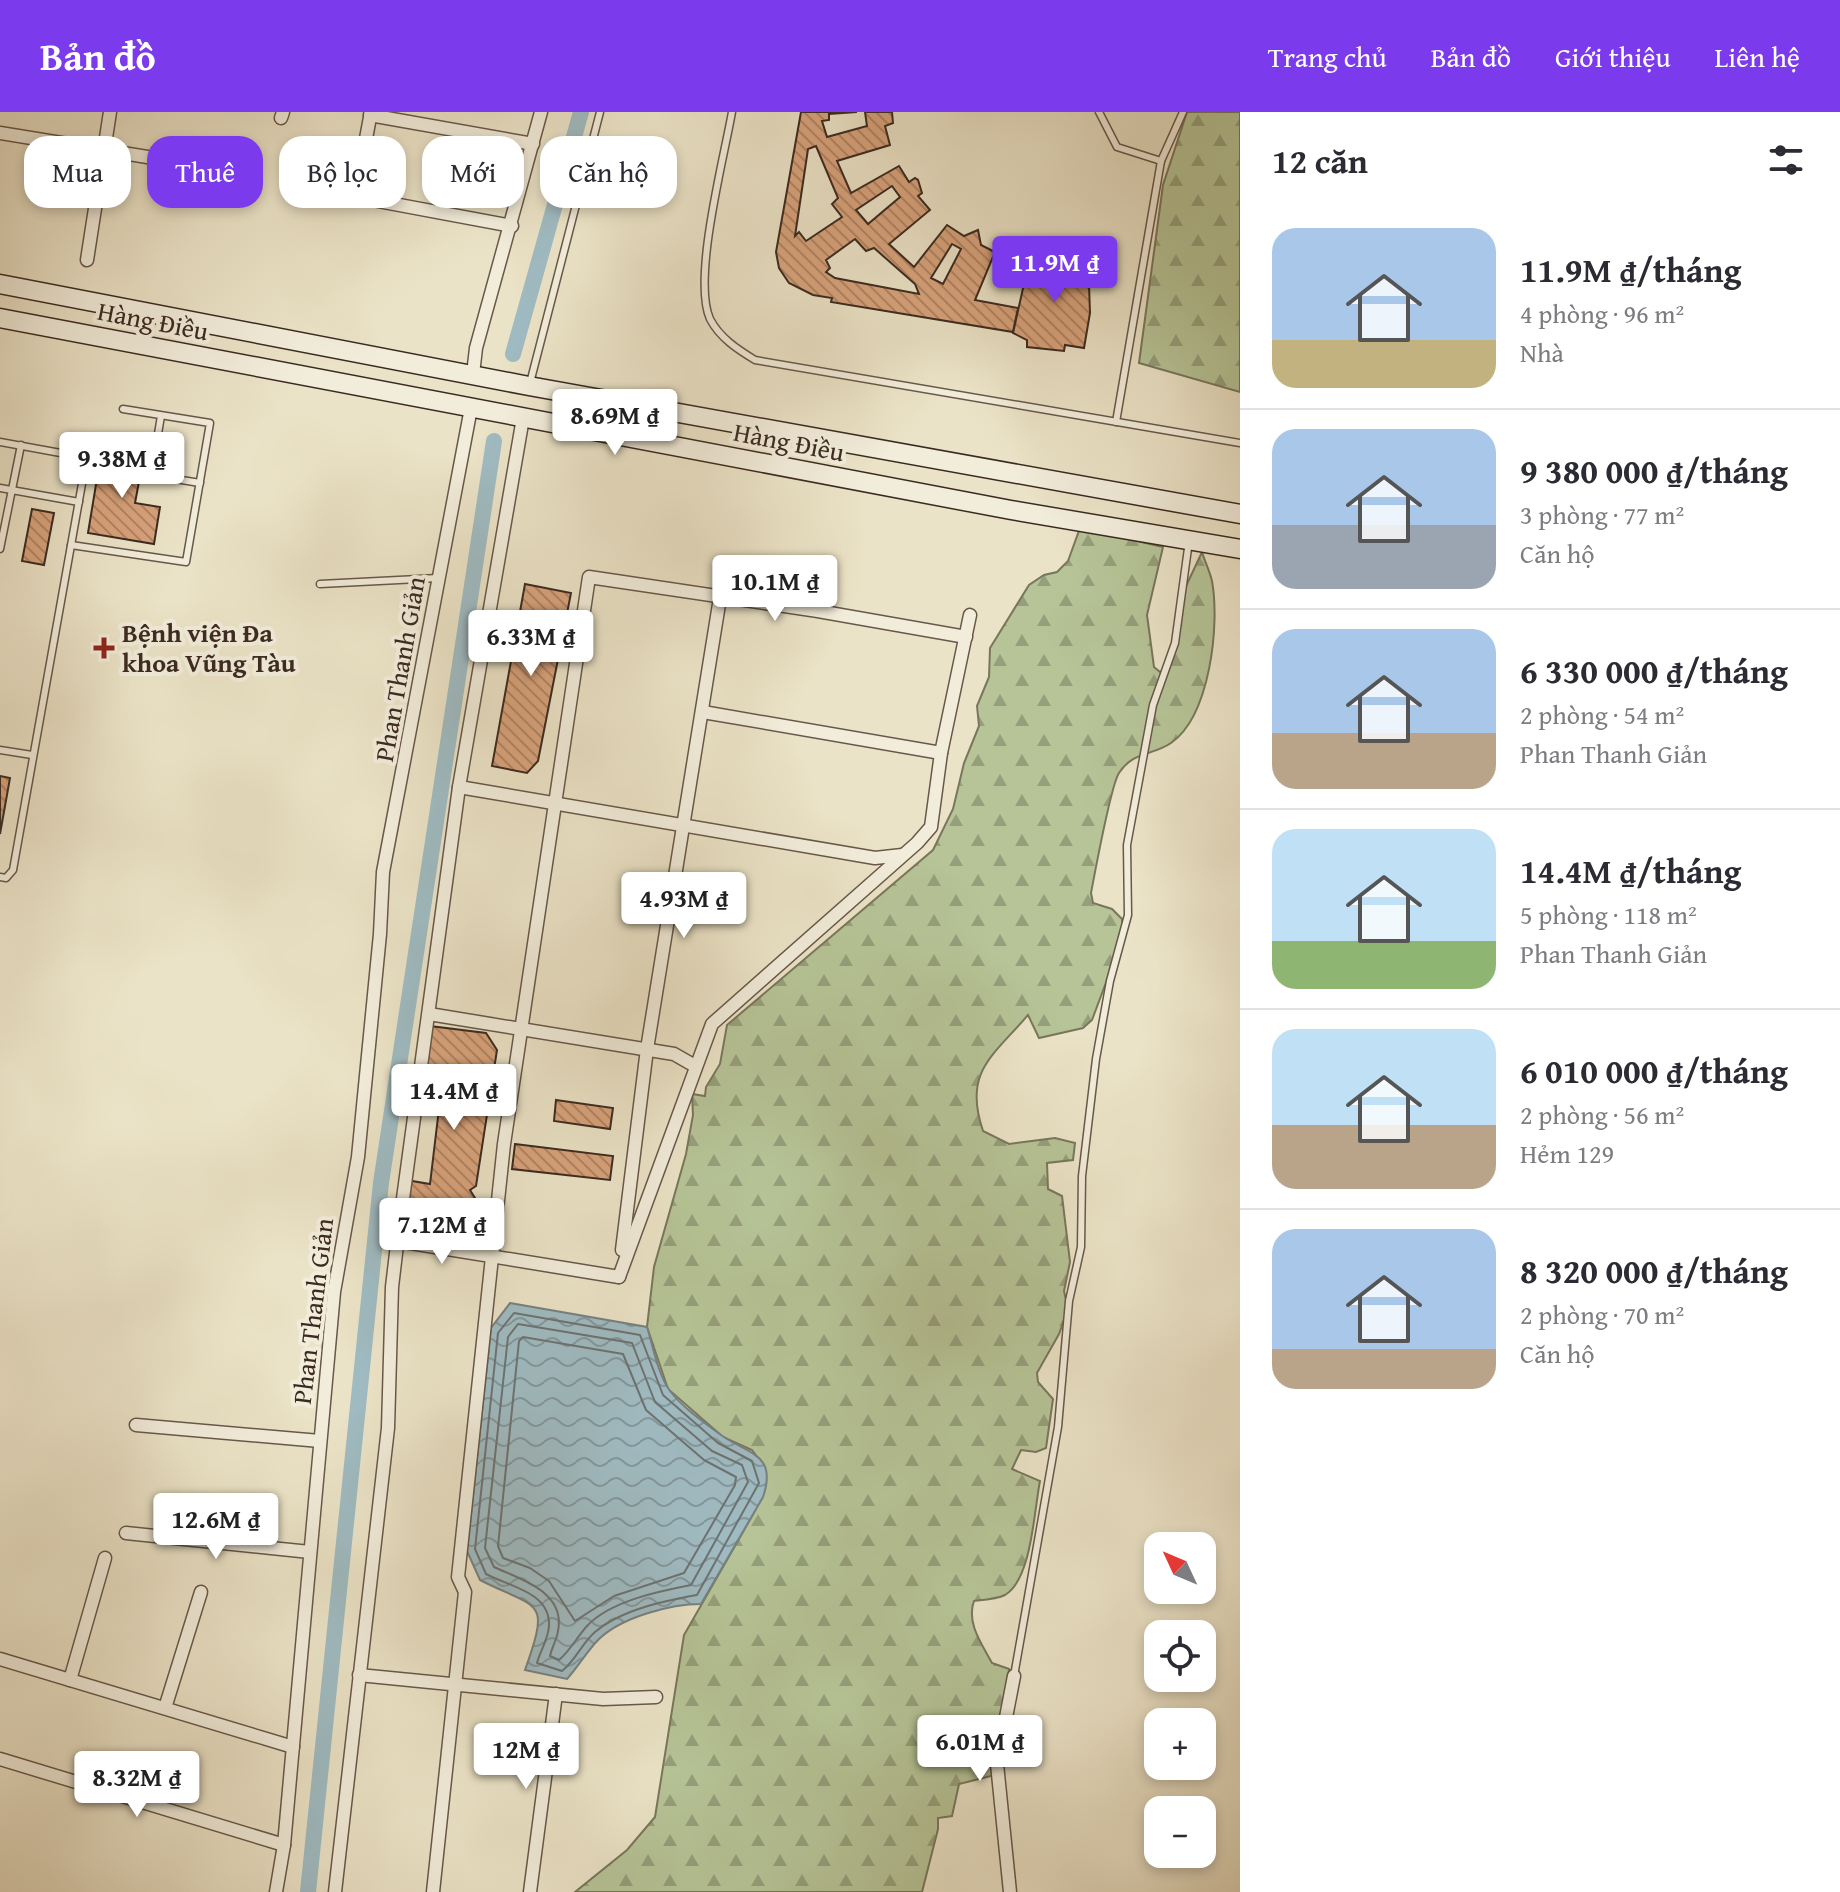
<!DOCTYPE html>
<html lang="vi">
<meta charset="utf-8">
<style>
:root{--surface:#fff;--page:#f2f2f3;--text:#2b2b33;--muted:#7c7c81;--line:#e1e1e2;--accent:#7c3aed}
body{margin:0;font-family:"Gentium Book Plus",serif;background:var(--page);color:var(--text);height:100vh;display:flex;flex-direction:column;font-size:30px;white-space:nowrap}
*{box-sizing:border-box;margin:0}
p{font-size:26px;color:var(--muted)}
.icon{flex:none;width:44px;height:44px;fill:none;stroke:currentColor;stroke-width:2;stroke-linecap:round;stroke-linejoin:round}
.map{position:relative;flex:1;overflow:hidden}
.side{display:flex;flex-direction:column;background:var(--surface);width:600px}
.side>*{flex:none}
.hud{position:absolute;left:24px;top:24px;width:760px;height:72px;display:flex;gap:16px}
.needle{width:52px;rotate:314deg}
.fabs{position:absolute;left:1144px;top:1420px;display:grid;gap:16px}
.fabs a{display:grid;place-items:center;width:72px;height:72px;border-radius:16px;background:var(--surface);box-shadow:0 4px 12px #0003;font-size:40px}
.price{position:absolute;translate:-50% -68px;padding:0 18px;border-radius:8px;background:#fff;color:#222;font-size:26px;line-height:52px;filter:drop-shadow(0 2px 4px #0008)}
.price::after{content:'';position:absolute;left:50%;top:48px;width:24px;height:18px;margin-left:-12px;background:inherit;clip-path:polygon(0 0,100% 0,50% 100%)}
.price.on{background:var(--accent);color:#fff}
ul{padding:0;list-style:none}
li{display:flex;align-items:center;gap:24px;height:200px;padding:0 32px}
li+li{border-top:2px solid var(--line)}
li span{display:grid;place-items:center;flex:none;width:224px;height:160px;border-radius:24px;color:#555}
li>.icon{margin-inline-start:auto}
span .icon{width:96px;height:96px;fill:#fffc;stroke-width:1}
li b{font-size:34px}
h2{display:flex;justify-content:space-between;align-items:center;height:96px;padding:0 32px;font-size:34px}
.chip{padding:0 28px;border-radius:24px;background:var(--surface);box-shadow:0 4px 12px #0003;font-size:28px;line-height:72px}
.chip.on{background:var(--accent);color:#fff}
header{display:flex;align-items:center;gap:48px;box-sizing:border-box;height:112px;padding:0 40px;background:var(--accent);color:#fff}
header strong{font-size:38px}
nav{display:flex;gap:44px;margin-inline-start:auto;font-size:28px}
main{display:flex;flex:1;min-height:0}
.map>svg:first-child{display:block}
</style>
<header>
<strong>Bản đồ</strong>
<nav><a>Trang chủ</a><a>Bản đồ</a><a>Giới thiệu</a><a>Liên hệ</a></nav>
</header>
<main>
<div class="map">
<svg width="1240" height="1780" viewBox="0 0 1240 1780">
<defs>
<pattern id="forest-firs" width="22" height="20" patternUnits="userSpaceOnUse" patternTransform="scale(2)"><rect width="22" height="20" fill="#b6c497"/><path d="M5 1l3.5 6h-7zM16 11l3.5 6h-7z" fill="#959f7b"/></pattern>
<pattern id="water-waves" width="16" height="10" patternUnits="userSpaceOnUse" patternTransform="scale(2)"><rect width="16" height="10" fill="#9fbbc2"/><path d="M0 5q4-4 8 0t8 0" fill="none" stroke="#83989d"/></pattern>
<pattern id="building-back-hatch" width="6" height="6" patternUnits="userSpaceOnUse" patternTransform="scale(2)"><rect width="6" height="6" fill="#d7a27b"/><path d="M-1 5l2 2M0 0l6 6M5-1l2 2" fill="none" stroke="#b08464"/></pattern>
</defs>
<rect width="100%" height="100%" fill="#ebe3c7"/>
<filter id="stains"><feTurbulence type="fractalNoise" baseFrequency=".0025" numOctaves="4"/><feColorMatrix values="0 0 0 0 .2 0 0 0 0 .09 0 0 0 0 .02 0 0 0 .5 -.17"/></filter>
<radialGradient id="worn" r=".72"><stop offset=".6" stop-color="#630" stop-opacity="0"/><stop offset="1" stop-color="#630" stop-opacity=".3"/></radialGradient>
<g fill="url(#forest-firs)" stroke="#78775c" stroke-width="2">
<polygon points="1187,0 1240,0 1240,280 1139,251 1163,73"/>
<path d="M 1080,416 L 1163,435 L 1147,503 L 1154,555 L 1160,560 L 1170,555 L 1179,489 L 1202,440 C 1205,450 1210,460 1212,469 C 1220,513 1210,604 1171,631 C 1152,644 1133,639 1119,661 C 1111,673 1095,760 1091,781 L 1093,791 L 1112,797 L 1122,807 L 1123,825 L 1092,908 L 1083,916 L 1039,926 L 1028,903 C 992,945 963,960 983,1019 L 1009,1032 L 1055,1026 L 1075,1031 L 1073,1048 L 1047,1051 L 1048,1077 L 1062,1084 L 1070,1150 L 1064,1179 L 1068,1197 L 1059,1222 L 1037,1261 L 1038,1270 L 1053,1287 L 1046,1336 L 1036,1340 L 1021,1338 L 1012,1357 L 1040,1369 C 1034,1398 1032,1467 1005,1483 C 997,1487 983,1488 974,1489 C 966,1511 982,1532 992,1551 L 1009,1557 L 1004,1625 L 995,1663 L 959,1672 L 952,1704 L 938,1706 L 938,1717 L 922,1780 L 575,1780 L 627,1738 L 655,1705 L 684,1523 L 755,1399 L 764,1354 L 752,1338 L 723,1325 L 668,1277 L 647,1215 L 654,1155 L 686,1042 L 693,1003 L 692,982 L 705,984 L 706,975 L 720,952 L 727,913 L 933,738 L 953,697 L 964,651 L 979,614 L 977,594 L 989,565 L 990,536 L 1029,473 L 1044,463 L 1057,460 L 1068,449 Z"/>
</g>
<path fill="url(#water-waves)" stroke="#778182" stroke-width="2" d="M 510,1191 L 647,1215 C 653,1234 658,1263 670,1279 C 682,1295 705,1311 721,1323 C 747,1342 778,1341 763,1385 L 701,1492 C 671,1492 622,1505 599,1527 C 587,1539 578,1555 567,1567 L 525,1558 C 551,1485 539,1498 480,1468 L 467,1439 L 491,1216 Z"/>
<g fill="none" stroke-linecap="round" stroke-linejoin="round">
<g stroke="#6d7272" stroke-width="2">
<path d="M 514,1201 L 640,1223 L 663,1283 L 718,1331 L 752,1349 L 759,1371 L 697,1483 C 665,1489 622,1497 595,1520 C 582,1531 576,1548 562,1559 L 537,1551 C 540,1539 549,1526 549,1513 C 550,1480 508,1474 486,1462 L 475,1437 L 498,1221 Z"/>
<path d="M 518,1212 L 632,1231 L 655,1290 L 712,1339 L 742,1353 L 748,1370 L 691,1473 C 660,1479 610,1489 587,1514 C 577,1525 570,1539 559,1548 L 550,1544 C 552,1535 557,1527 558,1519 C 566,1479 519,1467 494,1455 L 485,1436 L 508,1225 Z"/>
<polygon points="523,1225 623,1242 646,1298 704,1348 736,1365 735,1373 684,1461 614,1484 575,1509 549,1469 530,1456 503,1446 498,1434 519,1229"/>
</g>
<g stroke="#9fbbc2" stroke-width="16">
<polyline points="513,242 581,0"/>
<polyline points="308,1780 381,1071 494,329"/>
</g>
</g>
<g fill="url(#building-back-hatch)" stroke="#3b2a21" stroke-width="2" fill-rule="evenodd">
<path d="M 801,0 L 857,0 L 829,2 L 829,8 L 822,9 L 827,25 L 867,14 L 865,0 L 892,0 L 893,11 L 885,14 L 890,33 L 837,49 L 851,81 L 899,54 L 909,70 L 915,66 L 918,68 L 922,81 L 918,84 L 930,98 L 889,132 L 914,155 L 947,113 L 964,124 L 978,118 L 981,133 L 995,140 L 975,188 L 1018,196 L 1013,220 L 831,190 L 832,186 L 813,183 L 789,171 L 779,156 L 776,140 ZM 816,34 L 838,86 L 832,92 L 842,105 L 806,129 L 799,120 L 795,124 L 808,37 ZM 892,74 L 900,85 L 868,112 L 856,98 ZM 855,127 L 866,139 L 874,136 L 915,172 L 919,182 L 835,166 L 826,160 L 830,156 L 826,148 ZM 952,132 L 961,137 L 943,172 L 931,166 Z"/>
<polygon points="1036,142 1088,151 1094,157 1089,173 1090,201 1084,236 1065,233 1064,239 1027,235 1027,228 1013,221 1030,145"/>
<polygon points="102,336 144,343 135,391 160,395 154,432 88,421"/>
<polygon points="32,397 54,401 44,453 22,449"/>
<polygon points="525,472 571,481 538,649 527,661 492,654"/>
<polygon points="0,664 10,666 0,722"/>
<polygon points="430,914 486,921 497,938 476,1074 470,1078 478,1091 472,1114 459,1123 401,1116 406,1068 430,1072 443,963 424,961"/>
<polygon points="556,988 613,996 610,1017 554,1009"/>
<polygon points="515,1032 613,1044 610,1068 512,1057"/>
</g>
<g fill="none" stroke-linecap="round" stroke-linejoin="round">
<defs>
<g id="lane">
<path d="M 732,0 C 724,46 692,167 710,207 C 720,226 737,237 755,248 L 1240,331"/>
<polyline points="1099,0 1117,35 1161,49"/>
<polyline points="530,271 600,0"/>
<polyline points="161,304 151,363 200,371"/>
<polyline points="1116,310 1161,49 1183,0"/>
<polyline points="0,330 77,344 85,355 13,758 6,766 0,765"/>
<polyline points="0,376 79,390"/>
<polyline points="71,433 186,450 210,311 123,297"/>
<polyline points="0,437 21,333"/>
<polyline points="320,472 438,466"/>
<polyline points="0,638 32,643"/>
<polyline points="1014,1564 1058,1315 1069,1189 1081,1135 1082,1064 1096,947 1110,869 1128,803 1127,733 1153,593 1175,531 1189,429"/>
</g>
<g id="street">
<polyline points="370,3 533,32"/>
<polyline points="281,6 283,0"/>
<polyline points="0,21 184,51"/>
<polyline points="319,78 512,114"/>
<polyline points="355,85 371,0"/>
<polyline points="87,148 110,0"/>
<polyline points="473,262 476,236 541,0"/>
<polyline points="703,600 941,641"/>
<polyline points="459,675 875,746 902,743"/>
<polyline points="429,902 674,942 695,954"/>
<polyline points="398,1129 619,1165"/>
<polyline points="622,1138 647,937 720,486"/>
<polyline points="619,1165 712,912 917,731 931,715 941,641 970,503"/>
<polyline points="136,1313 320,1329"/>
<polyline points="126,1421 310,1440"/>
<polyline points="0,1547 293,1635"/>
<polyline points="359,1563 603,1587 656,1585"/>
<polyline points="70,1568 105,1446"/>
<polyline points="165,1596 201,1480"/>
<polyline points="0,1647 284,1733"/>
<polyline points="276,1780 284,1733 334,1180 358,1045 380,822 383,760 471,296"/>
<polyline points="335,1780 388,1316 392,1175 399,1116 459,675 523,306"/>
<polyline points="433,1780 465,1480 458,1465 504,1032 589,465 818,499 966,525"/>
<polyline points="530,1780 556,1582"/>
<polyline points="1010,1780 997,1652 1014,1564"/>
</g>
<g id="secondary">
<polyline points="0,172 529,274 1240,402"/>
<polyline points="0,206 1011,398 1240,437"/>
</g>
</defs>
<use href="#lane" stroke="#67584a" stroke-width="9"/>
<use href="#street" stroke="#67584a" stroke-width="15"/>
<use href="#secondary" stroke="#3b2a21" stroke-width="21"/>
<use href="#lane" stroke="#f2eddb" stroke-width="6"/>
<use href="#street" stroke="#f2eddb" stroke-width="12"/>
<use href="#secondary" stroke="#f2eddb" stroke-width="18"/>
</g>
<path fill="#8f2418" stroke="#f2eddb" stroke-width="3" d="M100 524h8v8h8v8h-8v8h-8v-8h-8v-8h8z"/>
<g text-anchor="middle" stroke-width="8" stroke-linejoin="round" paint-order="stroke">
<g font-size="26" fill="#3b2a21" stroke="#f2eddb">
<text transform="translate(153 209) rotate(11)" y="9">Hàng Điều</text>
<text transform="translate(789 330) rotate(11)" y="9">Hàng Điều</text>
<text transform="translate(400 557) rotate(-80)" y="9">Phan Thanh Giản</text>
<text transform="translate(313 1199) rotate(-83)" y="9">Phan Thanh Giản</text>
</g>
<g font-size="26" font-weight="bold" fill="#3b2a21" stroke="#f2eddb" text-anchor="start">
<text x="122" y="530">Bệnh viện Đa<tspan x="122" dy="30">khoa Vũng Tàu</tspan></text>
</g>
</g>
<rect width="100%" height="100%" filter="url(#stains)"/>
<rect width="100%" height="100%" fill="url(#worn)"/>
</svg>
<div class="fabs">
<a><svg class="needle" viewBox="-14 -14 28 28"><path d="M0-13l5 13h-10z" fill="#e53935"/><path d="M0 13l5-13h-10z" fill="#7c7c81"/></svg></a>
<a><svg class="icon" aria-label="locate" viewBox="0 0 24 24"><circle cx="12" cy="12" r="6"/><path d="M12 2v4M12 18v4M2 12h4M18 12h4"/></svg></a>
<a>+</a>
<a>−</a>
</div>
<b class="price on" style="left:1055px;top:192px">11.9M ₫</b>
<b class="price" style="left:615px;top:345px">8.69M ₫</b>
<b class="price" style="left:122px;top:388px">9.38M ₫</b>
<b class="price" style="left:775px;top:511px">10.1M ₫</b>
<b class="price" style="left:531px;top:566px">6.33M ₫</b>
<b class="price" style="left:684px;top:828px">4.93M ₫</b>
<b class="price" style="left:454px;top:1020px">14.4M ₫</b>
<b class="price" style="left:442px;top:1154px">7.12M ₫</b>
<b class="price" style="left:216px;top:1449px">12.6M ₫</b>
<b class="price" style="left:980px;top:1671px">6.01M ₫</b>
<b class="price" style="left:526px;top:1679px">12M ₫</b>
<b class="price" style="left:137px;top:1707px">8.32M ₫</b>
<div class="hud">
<a class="chip">Mua</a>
<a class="chip on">Thuê</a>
<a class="chip">Bộ lọc</a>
<a class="chip">Mới</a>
<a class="chip">Căn hộ</a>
</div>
</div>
<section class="side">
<h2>12 căn<svg class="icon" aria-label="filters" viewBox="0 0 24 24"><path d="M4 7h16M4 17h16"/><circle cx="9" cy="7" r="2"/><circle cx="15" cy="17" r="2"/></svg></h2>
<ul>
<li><span style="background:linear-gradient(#a9c7e8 70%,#c2b280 0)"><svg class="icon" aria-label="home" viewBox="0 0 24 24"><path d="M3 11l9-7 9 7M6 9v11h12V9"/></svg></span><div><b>11.9M ₫/tháng</b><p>4 phòng · 96 m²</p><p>Nhà</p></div></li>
<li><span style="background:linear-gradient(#a9c7e8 60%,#9aa5b1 0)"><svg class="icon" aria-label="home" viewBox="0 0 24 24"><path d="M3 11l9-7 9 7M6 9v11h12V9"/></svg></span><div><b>9 380 000 ₫/tháng</b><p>3 phòng · 77 m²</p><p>Căn hộ</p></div></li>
<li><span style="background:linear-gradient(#a9c7e8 65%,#b9a48a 0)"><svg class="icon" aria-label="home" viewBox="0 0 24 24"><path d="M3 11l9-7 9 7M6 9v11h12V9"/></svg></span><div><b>6 330 000 ₫/tháng</b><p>2 phòng · 54 m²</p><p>Phan Thanh Giản</p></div></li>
<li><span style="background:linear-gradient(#bfe0f5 70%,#8fb573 0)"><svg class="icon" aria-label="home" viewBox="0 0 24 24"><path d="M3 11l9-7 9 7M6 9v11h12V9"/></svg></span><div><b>14.4M ₫/tháng</b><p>5 phòng · 118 m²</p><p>Phan Thanh Giản</p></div></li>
<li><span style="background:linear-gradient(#bfe0f5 60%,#b9a48a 0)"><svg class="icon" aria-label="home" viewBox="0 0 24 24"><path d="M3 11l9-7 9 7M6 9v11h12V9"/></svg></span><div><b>6 010 000 ₫/tháng</b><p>2 phòng · 56 m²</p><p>Hẻm 129</p></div></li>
<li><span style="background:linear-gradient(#a9c7e8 75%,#b9a48a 0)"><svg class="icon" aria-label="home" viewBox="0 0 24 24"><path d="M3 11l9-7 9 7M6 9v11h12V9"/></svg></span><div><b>8 320 000 ₫/tháng</b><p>2 phòng · 70 m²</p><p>Căn hộ</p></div></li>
</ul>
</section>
</main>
